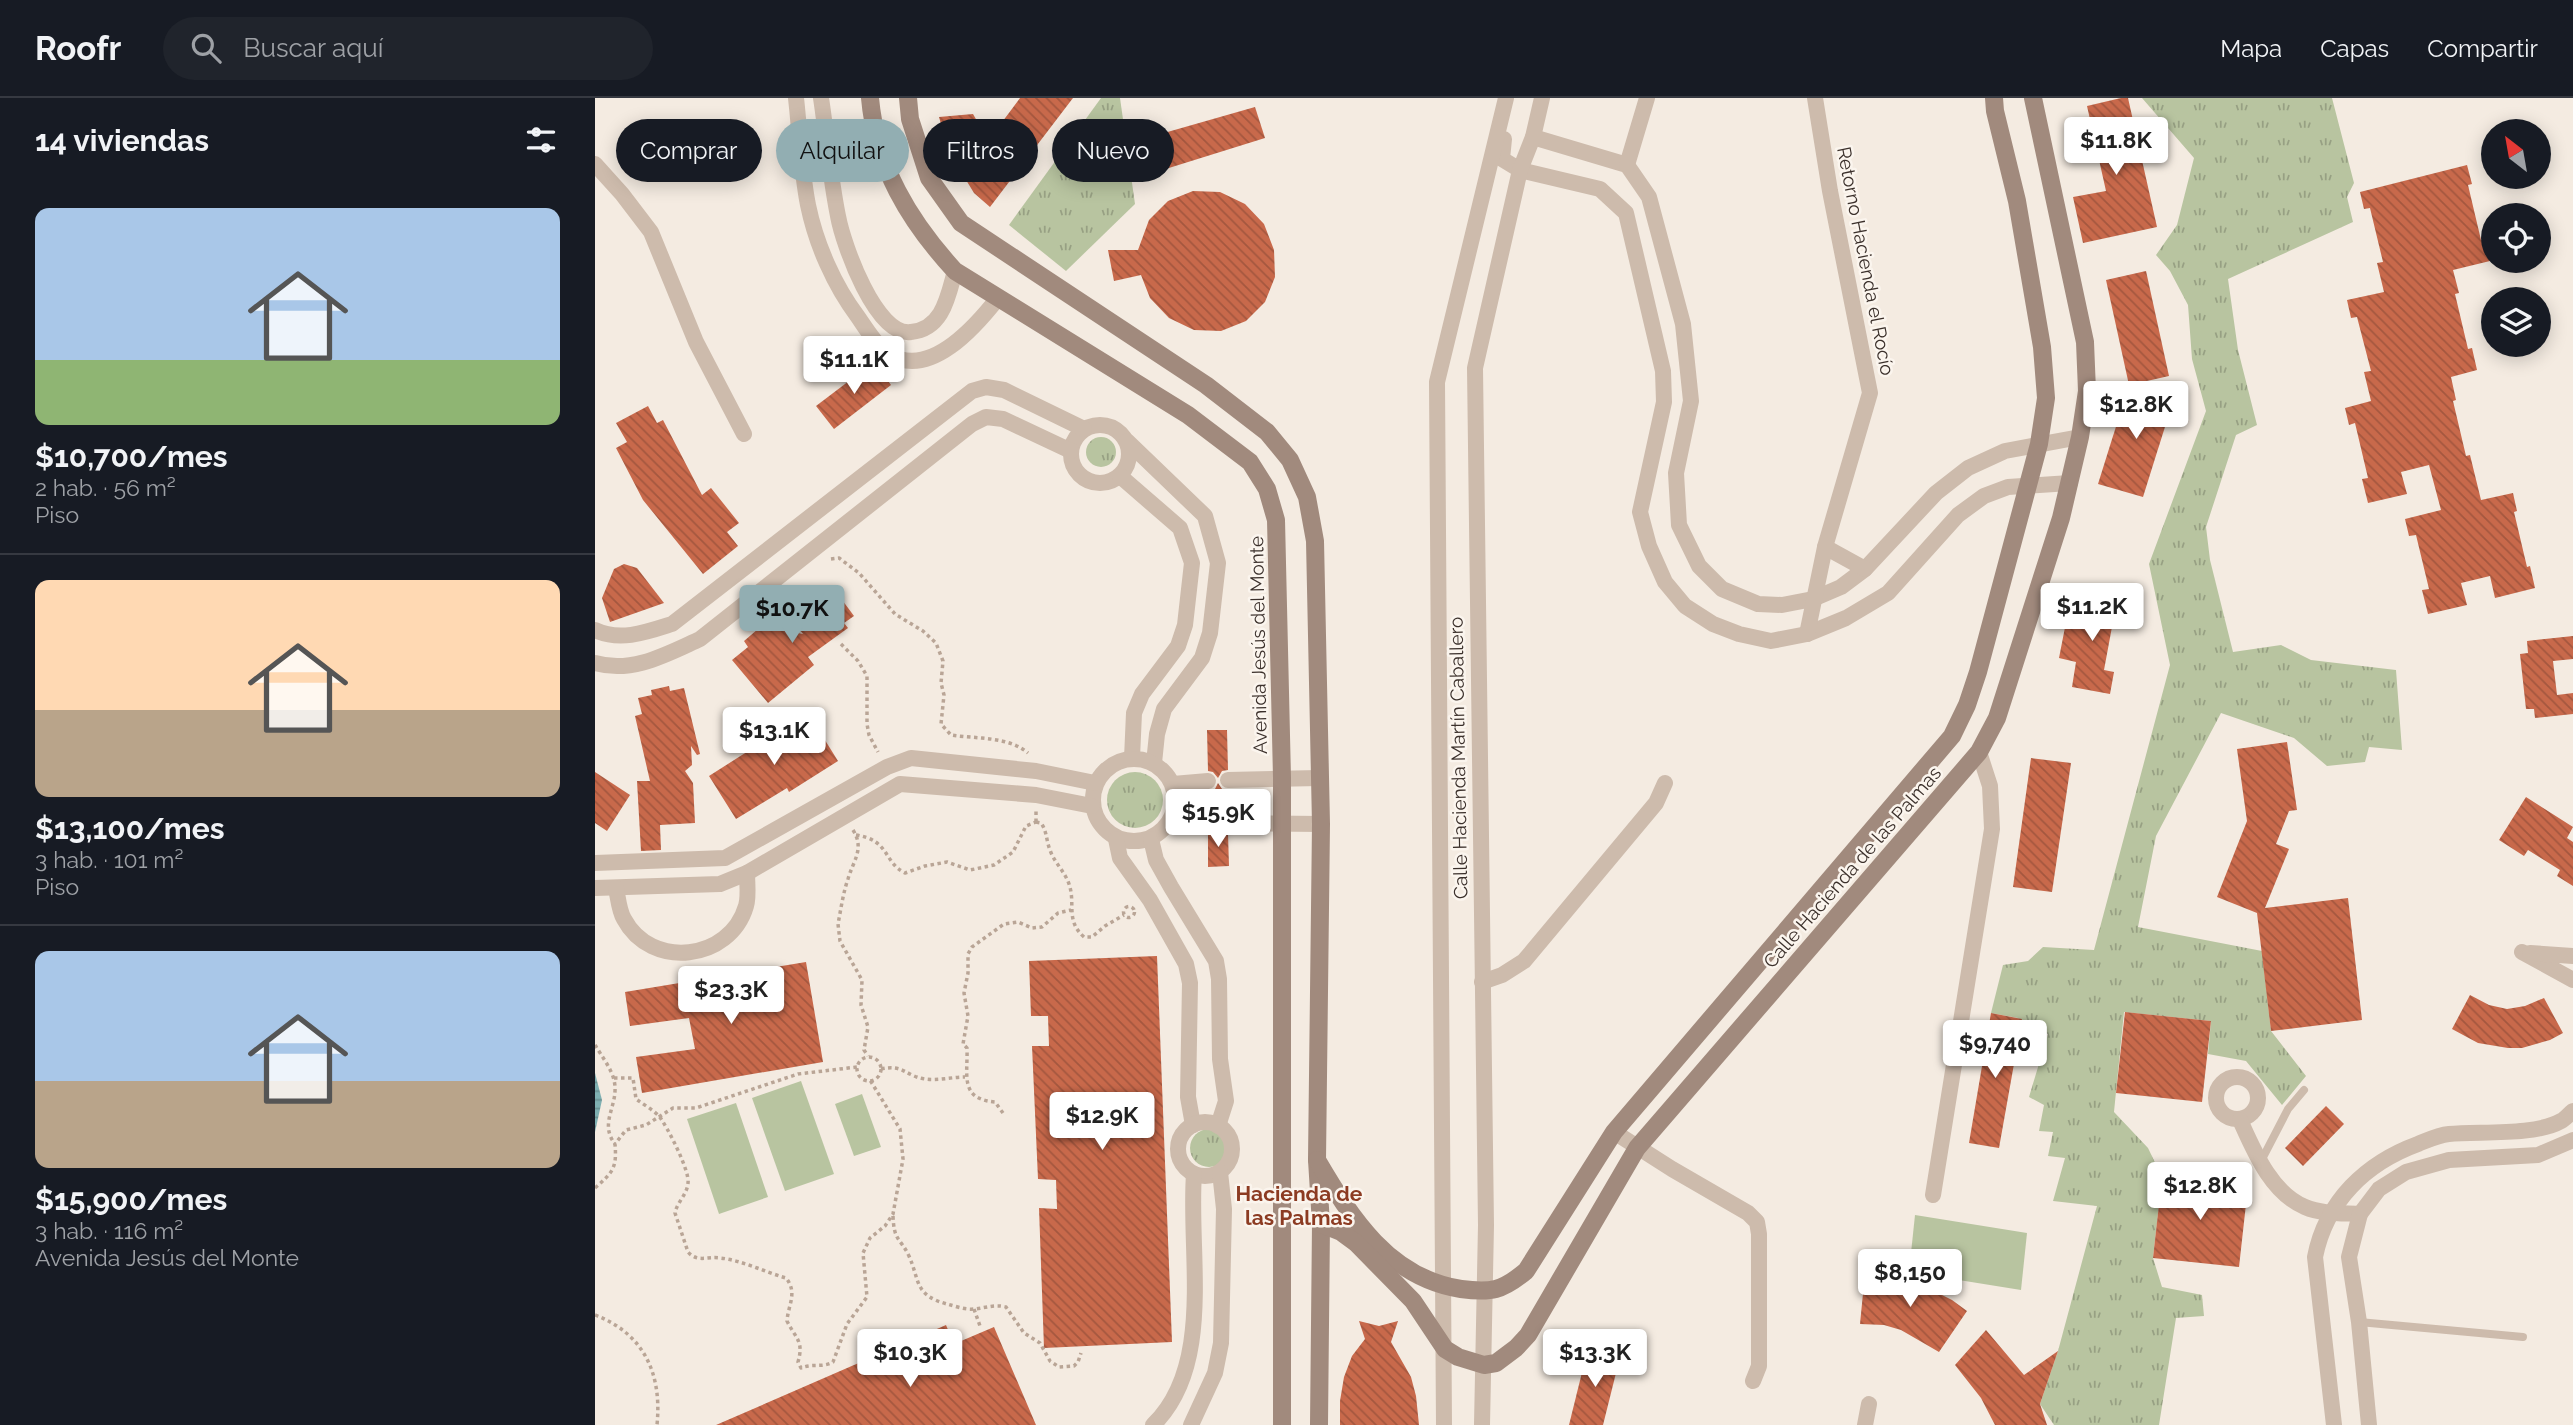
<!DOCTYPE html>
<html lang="es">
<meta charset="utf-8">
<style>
:root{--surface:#171b24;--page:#20242c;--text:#f1f3f6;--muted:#9ea1a6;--line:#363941;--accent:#92aeb2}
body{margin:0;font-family:Raleway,sans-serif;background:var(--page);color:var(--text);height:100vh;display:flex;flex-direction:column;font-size:26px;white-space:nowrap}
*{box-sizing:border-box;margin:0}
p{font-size:23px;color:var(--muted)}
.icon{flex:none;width:38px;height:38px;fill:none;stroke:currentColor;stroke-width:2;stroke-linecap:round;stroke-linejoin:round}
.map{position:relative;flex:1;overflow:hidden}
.side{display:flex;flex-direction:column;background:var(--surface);width:595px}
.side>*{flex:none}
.banner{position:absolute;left:21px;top:21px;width:665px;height:63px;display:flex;gap:14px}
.needle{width:46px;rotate:329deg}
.tools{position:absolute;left:1886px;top:21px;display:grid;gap:14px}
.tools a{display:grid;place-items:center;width:70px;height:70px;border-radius:50%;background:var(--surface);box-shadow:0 4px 18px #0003;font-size:35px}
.price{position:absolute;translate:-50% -60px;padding:0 16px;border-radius:7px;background:#fff;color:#222;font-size:23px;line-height:46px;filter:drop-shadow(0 2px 4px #0008)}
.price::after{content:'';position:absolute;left:50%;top:42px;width:21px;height:16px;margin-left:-10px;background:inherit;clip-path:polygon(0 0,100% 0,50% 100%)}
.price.on{background:var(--accent);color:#111}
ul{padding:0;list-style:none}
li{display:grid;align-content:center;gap:14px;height:371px;padding:0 35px}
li+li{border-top:2px solid var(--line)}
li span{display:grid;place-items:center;height:217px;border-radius:14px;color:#555}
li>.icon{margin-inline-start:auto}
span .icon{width:126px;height:126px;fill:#fffc;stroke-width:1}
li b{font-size:30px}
h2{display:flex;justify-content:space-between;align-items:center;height:84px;padding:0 35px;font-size:30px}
.pill{padding:0 24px;border-radius:32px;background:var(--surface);box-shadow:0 4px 18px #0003;font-size:24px;line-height:63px}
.pill.on{background:var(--accent);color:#111}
header{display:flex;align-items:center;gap:42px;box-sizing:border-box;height:98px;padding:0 35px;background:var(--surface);border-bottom:2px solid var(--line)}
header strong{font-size:33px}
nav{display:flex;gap:38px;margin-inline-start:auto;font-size:24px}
.search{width:490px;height:63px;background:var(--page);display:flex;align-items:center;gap:18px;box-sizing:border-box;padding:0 24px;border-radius:38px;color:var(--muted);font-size:26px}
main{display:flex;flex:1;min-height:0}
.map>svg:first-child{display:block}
</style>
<header>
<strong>Roofr</strong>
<div class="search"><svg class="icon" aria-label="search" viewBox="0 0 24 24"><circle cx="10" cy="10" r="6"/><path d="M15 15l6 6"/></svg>Buscar aquí</div>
<nav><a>Mapa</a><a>Capas</a><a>Compartir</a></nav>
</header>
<main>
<section class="side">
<h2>14 viviendas<svg class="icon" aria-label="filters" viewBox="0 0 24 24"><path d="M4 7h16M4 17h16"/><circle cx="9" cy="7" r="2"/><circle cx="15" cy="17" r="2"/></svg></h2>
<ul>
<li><span style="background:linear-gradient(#a9c7e8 70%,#8fb573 0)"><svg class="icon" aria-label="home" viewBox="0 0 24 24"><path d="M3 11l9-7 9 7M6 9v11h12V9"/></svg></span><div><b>$10,700/mes</b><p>2 hab. · 56 m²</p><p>Piso</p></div></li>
<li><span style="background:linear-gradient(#ffd9b3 60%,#b9a48a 0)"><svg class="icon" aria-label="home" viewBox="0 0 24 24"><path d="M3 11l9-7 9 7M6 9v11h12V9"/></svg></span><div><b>$13,100/mes</b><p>3 hab. · 101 m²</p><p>Piso</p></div></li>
<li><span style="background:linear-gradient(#a9c7e8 60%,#b9a48a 0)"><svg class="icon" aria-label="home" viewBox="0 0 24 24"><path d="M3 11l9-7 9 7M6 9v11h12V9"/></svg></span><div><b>$15,900/mes</b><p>3 hab. · 116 m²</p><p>Avenida Jesús del Monte</p></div></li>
</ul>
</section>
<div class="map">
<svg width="1978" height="1327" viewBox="0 0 1978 1327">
<defs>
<pattern id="grass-tufts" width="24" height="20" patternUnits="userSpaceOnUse" patternTransform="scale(1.75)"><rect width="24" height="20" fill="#b8c4a0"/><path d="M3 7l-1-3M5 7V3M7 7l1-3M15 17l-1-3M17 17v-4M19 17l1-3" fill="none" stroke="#97a083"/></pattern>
<pattern id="water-rules" width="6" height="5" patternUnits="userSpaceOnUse" patternTransform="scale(1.75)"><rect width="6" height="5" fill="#7fb0b2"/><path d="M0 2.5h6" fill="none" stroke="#699091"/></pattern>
<pattern id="building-back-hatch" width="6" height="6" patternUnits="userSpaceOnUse" patternTransform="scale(1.75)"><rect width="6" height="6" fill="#c8694b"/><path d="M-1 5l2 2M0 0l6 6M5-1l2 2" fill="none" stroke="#a4573f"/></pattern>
</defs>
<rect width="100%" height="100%" fill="#f4ebe1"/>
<g fill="url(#grass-tufts)">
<polygon points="506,0 525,0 540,106 471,173 414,127"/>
<polygon points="1547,0 1737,0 1759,85 1752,99 1758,124 1633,181 1643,252 1662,327 1641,337 1611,429 1615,462 1638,554 1686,547 1716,562 1801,572 1807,652 1774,649 1770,664 1732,668 1699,640 1626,615 1561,738 1543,829 1667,853 1676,933 1711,978 1687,1007 1651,963 1613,956 1616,923 1529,914 1519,1014 1553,1050 1567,1079 1558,1160 1567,1189 1607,1197 1609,1218 1581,1220 1564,1327 1459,1327 1445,1306 1463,1253 1502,1108 1458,1103 1470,1060 1453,1058 1458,1034 1444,1033 1449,1007 1434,999 1453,936 1423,920 1396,915 1408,867 1433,863 1448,849 1499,852 1575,567 1554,466 1611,313 1597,261 1593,207 1575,173 1561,157 1582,127 1599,60"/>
<circle cx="506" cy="354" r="15"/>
<circle cx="540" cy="702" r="28"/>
<polygon points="652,691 666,691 667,715 653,714"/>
<circle cx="614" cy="1050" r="19"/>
</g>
<g fill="#b8c4a0">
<polygon points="206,983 239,1076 190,1093 157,1000"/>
<polygon points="267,996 286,1049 259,1058 240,1006"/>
<polygon points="141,1005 173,1099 124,1116 92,1021"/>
<polygon points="1320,1117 1432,1135 1426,1192 1314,1174"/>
</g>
<polygon fill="url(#water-rules)" points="0,975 7,1002 0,1034"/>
<g fill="url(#building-back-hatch)">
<polygon points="425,0 478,0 395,109 379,95 368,77 352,47 344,19 378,16 382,23 399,35"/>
<polygon points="1526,0 1533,0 1562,129 1488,145 1478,99 1511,93 1492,8"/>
<polygon points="660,9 670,40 545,79 534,45"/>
<polygon points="1872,67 1877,86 1873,87 1886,142 1890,141 1895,163 1858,172 1864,195 1860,196 1873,251 1877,250 1882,272 1856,279 1861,302 1858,303 1871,358 1875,357 1886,402 1918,395 1922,413 1919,414 1932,469 1935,468 1940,490 1900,500 1895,478 1866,485 1872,507 1833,516 1827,492 1834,491 1821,437 1814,438 1810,421 1846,412 1834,367 1806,374 1812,396 1773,405 1767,381 1773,380 1760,325 1754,327 1750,310 1776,303 1769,274 1776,273 1762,219 1756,220 1752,202 1789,194 1782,165 1788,164 1775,110 1769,111 1765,94"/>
<polygon points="598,93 625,94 650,106 669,126 679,152 680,179 670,204 651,223 626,233 599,232 574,220 555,200 546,177 519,183 513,152 543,152 554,122 573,103"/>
<polygon points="1551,173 1574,278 1534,287 1511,182"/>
<polygon points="279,264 296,287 239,331 221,308"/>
<polygon points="1534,287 1579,300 1548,399 1503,386"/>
<polygon points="53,308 62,325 68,322 107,397 116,390 144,425 132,434 143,448 108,476 48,402 21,350 32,344 21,325"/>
<polygon points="29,466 42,470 69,505 15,524 7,500 19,471"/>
<polygon points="236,487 259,518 249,525 253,530 213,559 219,567 173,605 137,562 153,549 149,543 163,531 172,529 208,536 194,518"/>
<polygon points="1494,497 1533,504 1530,520 1519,518 1509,572 1519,574 1515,596 1477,589 1481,564 1464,560 1473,514 1490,518"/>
<polygon points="1978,538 1978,561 1958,563 1962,597 1978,595 1978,616 1940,620 1939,611 1931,611 1925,556 1933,555 1932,543"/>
<polygon points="74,588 75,593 89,590 105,656 102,657 96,648 97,667 90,673 98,685 100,725 65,727 66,752 46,753 42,683 55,683 40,618 47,616 43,600 57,597 56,592"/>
<polygon points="213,615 243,663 194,694 192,690 141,721 114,678"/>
<polygon points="612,632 632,632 633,672 627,673 623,680 618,674 613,673"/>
<polygon points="1692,644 1702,712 1694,713 1681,746 1694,751 1670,810 1753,800 1767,922 1676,933 1662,815 1622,799 1652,723 1642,651"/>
<polygon points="1436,660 1476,665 1457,794 1418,789"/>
<polygon points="0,674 35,697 12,733 0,725"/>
<polygon points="623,685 627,691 633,692 633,715 627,716 623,723 618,717 613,716 613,694 620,691"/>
<polygon points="1931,699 1978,729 1972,740 1978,744 1978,788 1962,778 1965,772 1933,752 1929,758 1904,742"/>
<polygon points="623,728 627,734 633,736 634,768 613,769 613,737 619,734"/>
<polygon points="562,858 577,1244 449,1250 444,1110 462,1111 461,1082 443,1081 437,948 454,948 453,918 436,918 434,863"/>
<polygon points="211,864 228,964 47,995 41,959 100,951 94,920 35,928 30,894"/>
<polygon points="1875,897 1894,907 1912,911 1930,908 1949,900 1968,935 1955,942 1927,950 1913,950 1883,945 1857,931"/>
<polygon points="1530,914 1616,923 1607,1004 1521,995"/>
<polygon points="1396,915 1427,921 1404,1050 1374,1045"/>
<polygon points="1731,1008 1749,1026 1708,1068 1690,1050"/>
<polygon points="1567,1079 1653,1088 1644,1169 1558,1160"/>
<polygon points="1270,1175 1288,1176 1323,1185 1357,1202 1372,1213 1344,1254 1306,1232 1289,1227 1265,1226"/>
<polygon points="764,1223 784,1228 803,1223 796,1244 816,1279 821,1298 824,1327 745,1327 745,1303 749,1279 757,1258 770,1241"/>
<polygon points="351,1227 359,1246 399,1229 441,1327 121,1327"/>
<polygon points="1391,1232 1429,1277 1463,1253 1445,1306 1452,1327 1400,1327 1386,1300 1360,1267"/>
<polygon points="993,1250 1025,1259 1008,1327 974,1327"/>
</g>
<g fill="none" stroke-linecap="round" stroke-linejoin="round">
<g stroke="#b9a596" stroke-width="3.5" stroke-dasharray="3.5 3.5" stroke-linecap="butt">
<path d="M 236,461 L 244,460 L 264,475 L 300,516 L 328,533 L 341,545 L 348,563 L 346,585 L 349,597 L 346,626 L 356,637 C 381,641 413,638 433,655"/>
<polyline points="246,546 263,563 272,578 272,626 274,637 283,654"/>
<polyline points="441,724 441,712"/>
<path d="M 441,724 L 446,725 C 452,733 451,742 455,752 C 459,764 470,774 474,786 C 481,806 470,822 489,839 L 497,839 L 510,828 L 529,817"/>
<path d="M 258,732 C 270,751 258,763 253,781 C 248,795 246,811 243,826 L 245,843 L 267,882 L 266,907 L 273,929 L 269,952 L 273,958"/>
<path d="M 261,737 C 295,742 288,764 310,775 L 330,768 L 352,764 L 375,772 L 399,767 L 418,754 L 431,728 L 441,724"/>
<circle cx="534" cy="814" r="5.5"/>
<path d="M 0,947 C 6,957 16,970 19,982 C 25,1007 3,1024 20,1046"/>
<circle cx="274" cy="971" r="12"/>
<path d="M 286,971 C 309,966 310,978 330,981 C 342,983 357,979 370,979"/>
<path d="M 19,980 L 38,980 L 41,1001 C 48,1006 58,1012 64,1018 C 72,1028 95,1073 93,1085 C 92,1097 82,1104 80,1115 L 93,1154 C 103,1165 112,1158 125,1160 C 146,1162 170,1174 191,1180 C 203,1195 193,1207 192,1223 C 201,1241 209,1243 203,1264 L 206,1270 C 218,1265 228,1270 238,1264 L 252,1226 L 272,1199 L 268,1155 L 275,1140 L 290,1128 L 298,1116 L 308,1061 L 305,1031 L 275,982"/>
<path d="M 408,1015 L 400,1004 C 364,1001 373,977 372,950 L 368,946 L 373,918 L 369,895 L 373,875 L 373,856 L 377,849 L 409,826 L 423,824 L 437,830 L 447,829 L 463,815 L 476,812"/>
<path d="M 0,1090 C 18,1074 22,1070 20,1046 L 31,1032 L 51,1027 L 78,1010 L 101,1010 L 203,976 L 262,969"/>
<path d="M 298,1118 C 299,1144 305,1139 314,1158 C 325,1183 319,1197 352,1206 C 360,1208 370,1212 379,1211 C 391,1210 399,1206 411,1209 L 429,1235 L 445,1245 L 455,1263 L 464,1269 L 479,1268 L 483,1264 L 486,1255"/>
<polyline points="379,1211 385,1228"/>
<path d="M 0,1217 C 50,1236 67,1277 62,1327"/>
</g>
<g stroke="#cdbbac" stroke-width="8">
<polyline points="1665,1065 1693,1011 1709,992"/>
<polyline points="1764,1224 1928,1239"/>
</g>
<g stroke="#cdbbac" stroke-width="16">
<path d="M 201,0 C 205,35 206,72 213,107 C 221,146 239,187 263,219 C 272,232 281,247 294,256 C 335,282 381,228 403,200"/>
<path d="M 226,0 C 232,39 235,79 243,118 C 248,146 281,239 316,234 C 348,231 353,198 360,173"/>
<polyline points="938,39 1032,67 1054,99 1088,226 1096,303 1081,375 1084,427 1104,468 1127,491 1163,506 1187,507 1218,501 1246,489 1270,471 1341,395 1373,370 1410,353 1485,339"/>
<polyline points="909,41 907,61 925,72 1005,91 1031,115 1068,273 1069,304 1045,414 1054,448 1070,484 1090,508 1118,526 1144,536 1176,543 1212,536 1251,520 1293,495 1363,417 1389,398 1413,389 1475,385"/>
<polyline points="0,66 27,96 56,134 101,244 149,336"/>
<polyline points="1032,67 1052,0"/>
<circle cx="505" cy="356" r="29"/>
<polyline points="532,343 610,418 623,465 615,535 607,560 569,611 562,636 559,665"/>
<polyline points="525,378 585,430 597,465 590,527 583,548 547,596 539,615 537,660"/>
<polyline points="1230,449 1270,471"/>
<path d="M 0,532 C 25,544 52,534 77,526 L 377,293 L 391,289 L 409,292 L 489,331"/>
<polyline points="1212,536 1230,449 1275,295 1235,93 1220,0"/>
<path d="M 0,565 C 37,576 72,556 105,541 L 377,326 L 391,319 L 408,321 L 476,353"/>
<circle cx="539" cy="702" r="41"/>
<polyline points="633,682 724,680"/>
<polyline points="578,686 613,683"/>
<polyline points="633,725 726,726"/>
<polyline points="572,728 613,726"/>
<polyline points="521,741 525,760 555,802 591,866 595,885 593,999 598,1027"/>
<polyline points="556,741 561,762 576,789 621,863 624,881 625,961 631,1003 623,1028"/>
<polyline points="0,765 130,760 292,669 316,660 441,673 500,685"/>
<polyline points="0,790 125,786 152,775 305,686 441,697 497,708"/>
<path d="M 21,790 C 23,799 24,813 29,821 C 56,872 135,863 151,808 C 154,799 152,785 152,775"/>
<polyline points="1927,854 1978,882"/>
<polyline points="1935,855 1978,858"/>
<polyline points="887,884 907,877 929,863 1061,705 1070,685"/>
<circle cx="1642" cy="1000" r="21"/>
<path d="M 1645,1022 C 1659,1053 1676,1095 1710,1109 C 1726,1116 1747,1115 1765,1116"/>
<circle cx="610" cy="1051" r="27"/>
<polyline points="1019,1034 1077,1071 1153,1115 1162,1124 1164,1136 1164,1268 1158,1283"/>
<polyline points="1338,1097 1397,731 1395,688 1384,654"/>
<path d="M 558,1327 C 620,1267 593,1155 599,1076"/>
<polyline points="596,1327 620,1275 626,1245 629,1111 625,1074"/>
<polyline points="849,1327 842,284 911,0"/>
<polyline points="887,1327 891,1127 880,270 925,72 938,39 947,0"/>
<polyline points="1270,1327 1274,1306"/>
<path d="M 1739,1327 L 1720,1159 C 1731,1103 1771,1065 1823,1046 C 1833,1042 1843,1037 1854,1036 C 1884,1033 1940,1038 1966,1023 C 1970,1021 1974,1016 1978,1013"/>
<polyline points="1774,1327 1764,1224 1754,1159 1765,1116 1784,1091 1811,1074 1854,1062 1943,1057 1978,1042"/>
</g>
<g stroke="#a18a7d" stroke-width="18">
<path d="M 275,0 C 281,68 314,123 360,173 L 593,317 L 655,364 L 672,391 L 681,422 L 687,680 L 687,1327"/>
<polyline points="313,0 315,21 334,80 366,125 611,287 672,334 695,362 712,399 720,443 726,726 722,1062 726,1126 724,1327"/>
<path d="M 722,1062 C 756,1120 794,1180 866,1191 C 896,1195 907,1193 931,1173 L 1019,1034 L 1357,638 L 1372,607 L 1383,574 L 1444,346 L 1451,300 L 1447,249 L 1422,103 L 1400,13 L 1399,0"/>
<polyline points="726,1126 746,1134 761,1145 818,1203 850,1251 863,1259 889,1267 901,1265 921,1250 933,1237 1042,1050 1384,654 1402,620 1466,420 1485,339 1492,293 1490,244 1438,0"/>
</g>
</g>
<g text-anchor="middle" stroke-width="5" stroke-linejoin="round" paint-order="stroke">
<g font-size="19" fill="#3b302b" stroke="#fbf5ee">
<text transform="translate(1271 163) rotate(79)" y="7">Retorno Hacienda el Rocío</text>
<text transform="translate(663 547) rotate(-91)" y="7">Avenida Jesús del Monte</text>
<text transform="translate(863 660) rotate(-91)" y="7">Calle Hacienda Martín Caballero</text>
<text transform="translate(1257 769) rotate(-49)" y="7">Calle Hacienda de las Palmas</text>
</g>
<g font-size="21" font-weight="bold" fill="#8c3b22" stroke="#fbf5ee">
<text x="704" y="1103">Hacienda de<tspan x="704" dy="24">las Palmas</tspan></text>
</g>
</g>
</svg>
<div class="tools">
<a><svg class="needle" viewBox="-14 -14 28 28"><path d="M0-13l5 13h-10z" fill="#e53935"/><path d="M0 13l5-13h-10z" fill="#9ea1a6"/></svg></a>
<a><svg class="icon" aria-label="locate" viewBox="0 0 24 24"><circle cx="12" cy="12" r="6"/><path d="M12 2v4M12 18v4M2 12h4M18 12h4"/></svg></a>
<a><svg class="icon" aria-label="layers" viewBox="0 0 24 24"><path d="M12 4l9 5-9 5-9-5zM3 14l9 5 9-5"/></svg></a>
</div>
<b class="price" style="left:1521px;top:79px">$11.8K</b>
<b class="price" style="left:259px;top:298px">$11.1K</b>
<b class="price" style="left:1541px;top:343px">$12.8K</b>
<b class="price" style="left:1497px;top:545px">$11.2K</b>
<b class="price on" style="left:197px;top:547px">$10.7K</b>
<b class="price" style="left:179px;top:669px">$13.1K</b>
<b class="price" style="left:623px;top:751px">$15.9K</b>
<b class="price" style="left:136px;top:928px">$23.3K</b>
<b class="price" style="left:1400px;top:982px">$9,740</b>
<b class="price" style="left:507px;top:1054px">$12.9K</b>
<b class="price" style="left:1605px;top:1124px">$12.8K</b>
<b class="price" style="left:1315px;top:1211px">$8,150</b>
<b class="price" style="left:315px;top:1291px">$10.3K</b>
<b class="price" style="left:1000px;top:1291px">$13.3K</b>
<div class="banner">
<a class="pill">Comprar</a>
<a class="pill on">Alquilar</a>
<a class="pill">Filtros</a>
<a class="pill">Nuevo</a>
</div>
</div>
</main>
